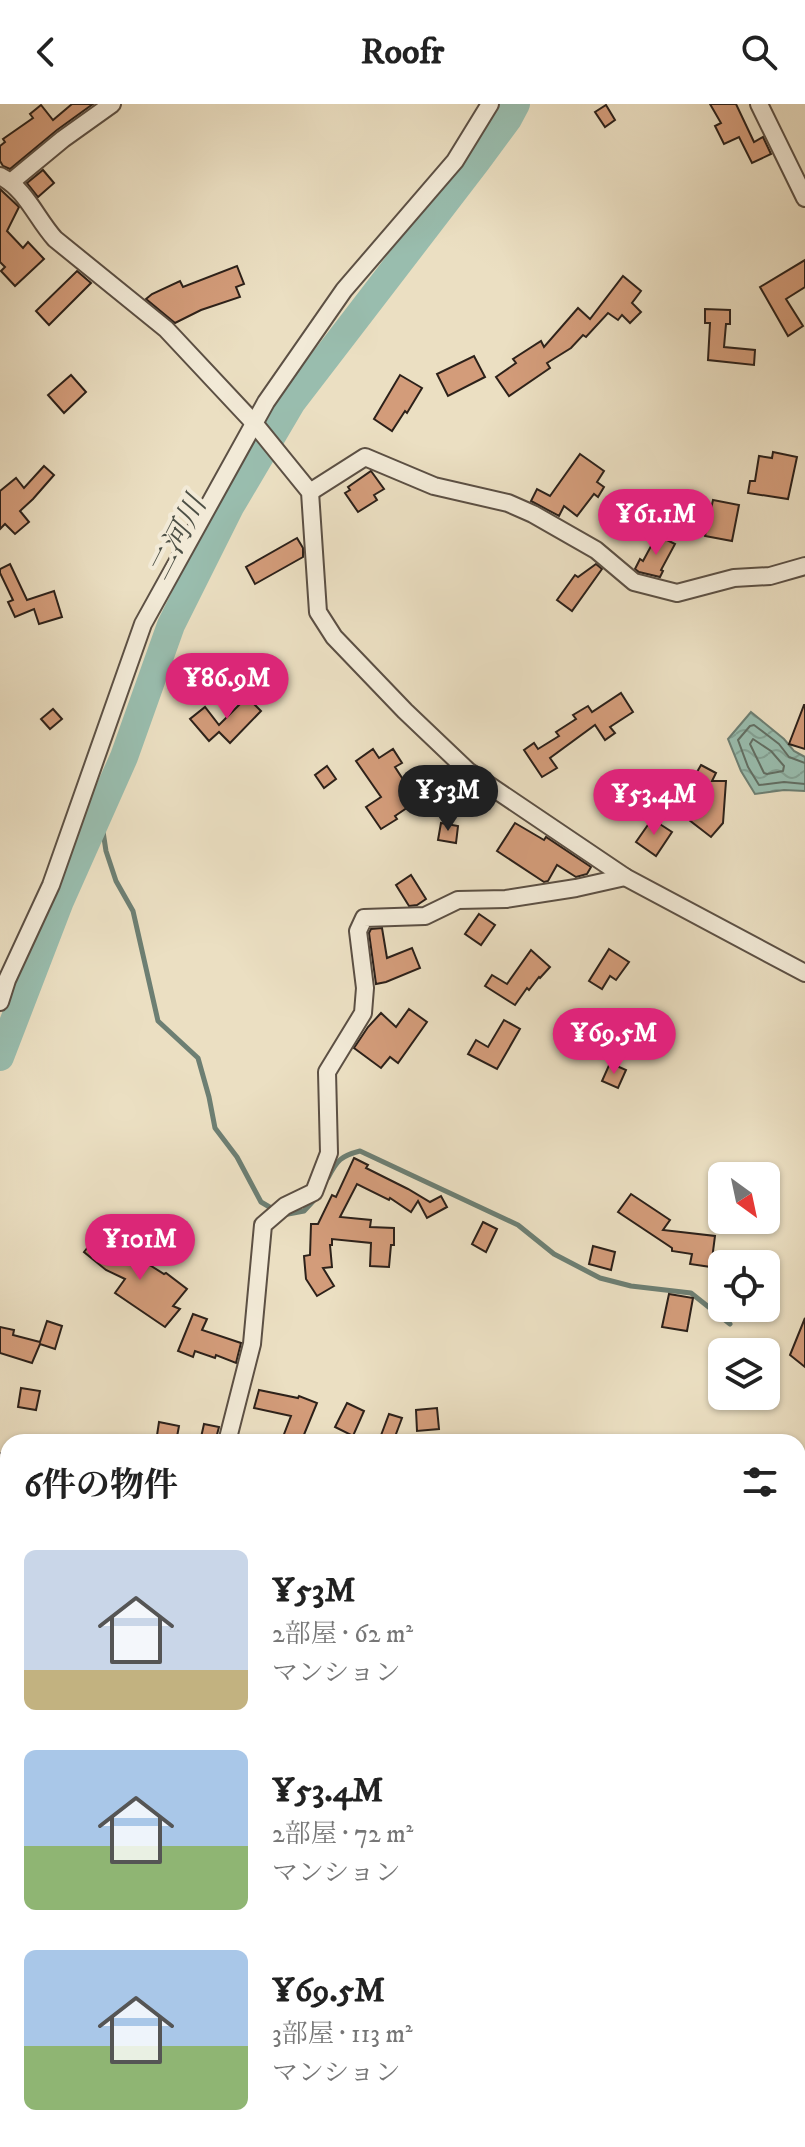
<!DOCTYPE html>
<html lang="ja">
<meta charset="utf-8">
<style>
:root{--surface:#fff;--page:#f6f6f6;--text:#222;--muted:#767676;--accent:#db2777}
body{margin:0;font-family:"IM FELL DW Pica","Noto Serif JP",serif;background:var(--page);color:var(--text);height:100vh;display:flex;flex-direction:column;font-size:30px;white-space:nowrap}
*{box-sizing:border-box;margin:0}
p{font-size:26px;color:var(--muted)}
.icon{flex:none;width:44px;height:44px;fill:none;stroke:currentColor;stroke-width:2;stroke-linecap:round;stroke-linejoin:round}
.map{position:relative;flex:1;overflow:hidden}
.panel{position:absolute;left:0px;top:1330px;width:806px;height:714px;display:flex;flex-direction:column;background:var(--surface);border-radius:24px 24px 0 0;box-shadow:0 2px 6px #0004}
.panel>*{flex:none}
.needle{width:52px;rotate:147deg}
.tools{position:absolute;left:708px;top:1058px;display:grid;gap:16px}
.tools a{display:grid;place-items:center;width:72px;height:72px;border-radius:12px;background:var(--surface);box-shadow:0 2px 6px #0004;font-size:40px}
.price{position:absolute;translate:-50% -68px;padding:0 18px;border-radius:28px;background:var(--accent);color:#fff;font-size:26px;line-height:52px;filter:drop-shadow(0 2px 4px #0008)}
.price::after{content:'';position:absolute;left:50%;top:48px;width:24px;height:18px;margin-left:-12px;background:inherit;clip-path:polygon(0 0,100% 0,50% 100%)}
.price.active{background:#222;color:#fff}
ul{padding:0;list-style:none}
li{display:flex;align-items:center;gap:24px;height:200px;padding:0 24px}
li span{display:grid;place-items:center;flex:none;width:224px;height:160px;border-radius:12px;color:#555}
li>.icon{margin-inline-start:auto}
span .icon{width:96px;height:96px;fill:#fffc;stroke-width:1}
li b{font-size:34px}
h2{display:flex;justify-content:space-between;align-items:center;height:96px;padding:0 24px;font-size:34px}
header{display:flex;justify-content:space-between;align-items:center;height:104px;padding:0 24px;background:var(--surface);font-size:36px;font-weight:700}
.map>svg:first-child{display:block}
</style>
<header><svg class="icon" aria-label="back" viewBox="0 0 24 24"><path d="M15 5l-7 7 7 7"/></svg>Roofr<svg class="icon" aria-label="search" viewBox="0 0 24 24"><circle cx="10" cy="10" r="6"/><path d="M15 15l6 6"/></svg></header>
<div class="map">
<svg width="805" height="2043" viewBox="0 0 805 2043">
<defs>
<pattern id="water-waves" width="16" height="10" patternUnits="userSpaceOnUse" patternTransform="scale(2)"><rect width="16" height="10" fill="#99bdae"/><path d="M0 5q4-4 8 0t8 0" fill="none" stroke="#84a295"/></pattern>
</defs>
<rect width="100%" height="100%" fill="#ebdfc2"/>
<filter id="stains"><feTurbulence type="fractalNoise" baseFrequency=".0025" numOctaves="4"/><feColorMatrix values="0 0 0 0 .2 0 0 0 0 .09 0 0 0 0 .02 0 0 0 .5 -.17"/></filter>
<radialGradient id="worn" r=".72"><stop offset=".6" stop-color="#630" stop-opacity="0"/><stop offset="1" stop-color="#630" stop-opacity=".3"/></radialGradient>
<polygon fill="url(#water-waves)" stroke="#6d7f73" stroke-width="2" points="751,608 784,635 794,647 805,653 805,687 784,686 755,690 741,667 728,635"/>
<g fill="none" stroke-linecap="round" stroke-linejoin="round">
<g stroke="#626f64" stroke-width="2">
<polygon points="753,635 771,647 784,662 783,667 767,670 764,669 750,640"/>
<polyline points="805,659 789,653 779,640 754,621 750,622 738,636 748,663 759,681 784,678 805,680"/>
</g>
<g stroke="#6d7f73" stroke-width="5">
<polyline points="100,708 106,747 116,777 133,807 158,917 198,954 209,993 215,1024 237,1053 261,1098 283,1111 304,1107 317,1093"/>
<path d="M 328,1074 C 337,1056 341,1052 360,1047 L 518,1121 L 554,1150 L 600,1174 L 631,1182 L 691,1189 L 730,1220"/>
</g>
<polyline stroke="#99bdae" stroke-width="28" points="0,953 60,797 124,653 171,521 230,403 292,298 477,57 508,15 516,0"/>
</g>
<g fill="#d39c7a" stroke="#2c211a" stroke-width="2">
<polygon points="72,0 93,0 57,26 10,65 3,62 0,57 0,42 5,38 3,35 33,14 30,10 41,1 53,16"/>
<polygon points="710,0 736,0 754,38 763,33 771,50 752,59 739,33 724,40 715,22 721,19"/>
<polygon points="606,1 615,16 605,23 595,8"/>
<polygon points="43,66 54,79 38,93 27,79"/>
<polygon points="0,85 19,103 7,127 23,144 28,138 44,155 15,182 1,167 5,163 0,158"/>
<polygon points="805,156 805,183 786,195 803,222 788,232 760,183"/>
<polygon points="237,162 244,180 236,183 240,193 201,206 175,219 146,195 152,190 180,177 183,183"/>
<polygon points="77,167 91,179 49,221 36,207"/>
<polygon points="623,172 641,187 632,199 641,208 630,219 622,211 618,216 608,209 586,233 583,231 571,244 547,259 550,264 509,292 496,273 516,259 513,255 541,237 544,243 578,204 590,215"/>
<polygon points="705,205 730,206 730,220 726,220 724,243 755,246 754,261 708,256 710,219 705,219"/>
<polygon points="474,252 485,273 448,292 437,270"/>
<polygon points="71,271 86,288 64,309 48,291"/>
<polygon points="400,271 422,284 407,309 405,307 392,327 374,315"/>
<polygon points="773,348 797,353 788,395 748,389 750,377 755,377 759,352 772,354"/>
<polygon points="580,350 604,367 597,378 604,383 598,393 594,390 577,412 564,402 559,412 531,397 537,385 550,392"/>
<polygon points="44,362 54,371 33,395 20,407 29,418 15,430 5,420 0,425 0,387 16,374 24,384"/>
<polygon points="371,367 384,385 374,391 377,396 358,408 345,389 350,386 348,383"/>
<polygon points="713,396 739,401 732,437 705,432"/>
<polygon points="657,431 675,440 661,466 663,467 660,473 639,468 635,465 640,455 643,457"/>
<polygon points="297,434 303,444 303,453 255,480 246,463"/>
<polygon points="10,460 27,496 54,487 62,513 39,520 34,505 15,513 8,498 13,496 0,469 0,465"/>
<polygon points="596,460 602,465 572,507 557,496 575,471 578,473"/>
<polygon points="621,589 633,608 610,623 615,629 605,636 595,621 550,654 557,664 542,673 524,646 534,639 538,645 559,632 556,628 576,615 573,611 588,602 592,608"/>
<polygon points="247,593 261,607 230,639 219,628 209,637 190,615 205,603 219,621"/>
<polygon points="804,601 805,601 805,645 789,640"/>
<polygon points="53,605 62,615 50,625 41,615"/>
<polygon points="373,645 379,654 393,645 402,659 395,663 417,697 395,712 397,715 381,725 366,703 381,693 356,657"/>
<polygon points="701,661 716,669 712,677 726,677 723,719 711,733 684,712 707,684 693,675"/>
<polygon points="327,662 336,675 324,684 315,671"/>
<polygon points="652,715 672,728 656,752 636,738"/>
<polygon points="441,719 458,722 456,739 438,736"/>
<polygon points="515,719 544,736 546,733 591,763 587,770 576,773 557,761 548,777 544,778 497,747"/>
<polygon points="411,771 426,795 417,801 409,802 396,781"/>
<polygon points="479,810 495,821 481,841 465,830"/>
<polygon points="382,824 387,854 412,844 420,864 386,878 376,880 369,829 371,825"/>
<polygon points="609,845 629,858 616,876 610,872 602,885 589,877"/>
<polygon points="531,846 550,863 540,874 539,873 529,886 527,884 515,901 485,882 492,871 507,880"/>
<polygon points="409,905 427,918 398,959 390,953 381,964 354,944 368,923 381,909 396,923"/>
<polygon points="504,916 520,925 497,965 468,950 476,936 488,943"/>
<polygon points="610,959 626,966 618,984 602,977"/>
<polygon points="354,1054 368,1061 366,1064 408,1085 430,1098 441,1092 447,1103 427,1114 418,1097 411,1108 390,1094 389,1096 357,1080 340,1113 371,1116 370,1123 394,1124 394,1141 391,1141 389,1163 370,1162 371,1139 332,1135 332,1141 330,1141 332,1163 323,1164 334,1182 317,1192 306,1175 304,1152 310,1151 311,1120 318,1120 332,1091 336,1093"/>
<polygon points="631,1090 670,1116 663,1126 715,1132 711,1163 690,1160 692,1150 672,1147 672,1144 618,1108"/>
<polygon points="483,1118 497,1125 486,1148 472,1140"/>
<polygon points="100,1128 111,1136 105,1143 137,1159 140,1155 164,1170 166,1169 187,1185 173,1202 180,1205 165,1223 115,1189 125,1175 106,1166 84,1148"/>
<polygon points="593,1142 615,1148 611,1166 589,1160"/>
<polygon points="669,1190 693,1194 687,1227 662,1223"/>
<polygon points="193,1210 207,1215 202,1226 241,1239 236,1259 216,1251 215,1254 195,1247 193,1253 178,1247"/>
<polygon points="805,1214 805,1263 790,1251"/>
<polygon points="47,1217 62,1222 55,1245 40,1240 32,1259 0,1249 0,1223 14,1226 13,1231 40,1238"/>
<polygon points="21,1284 40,1287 36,1306 18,1303"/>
<polygon points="259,1286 298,1294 299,1292 317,1299 301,1338 281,1338 291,1312 254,1304"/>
<polygon points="347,1299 364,1307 353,1332 335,1323"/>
<polygon points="437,1304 439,1325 417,1327 416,1306"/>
<polygon points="389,1310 402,1314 393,1338 380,1334"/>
<polygon points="159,1318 179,1322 176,1338 156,1338"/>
<polygon points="204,1320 219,1323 215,1338 200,1338"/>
</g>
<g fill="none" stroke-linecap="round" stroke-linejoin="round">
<defs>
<g id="lane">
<polyline points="798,1733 803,1763 805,1763"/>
<polyline points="468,2036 469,2043"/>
<polyline points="723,2036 735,2043"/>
<polyline points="363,2043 363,2036"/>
</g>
<g id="street">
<polyline points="759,0 805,94"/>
<path d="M 0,72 C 26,85 36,114 55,135 L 166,225 L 254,319 L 310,388 L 318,508 L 334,533 L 405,607 L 468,667 L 625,773 L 805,869"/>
<polyline points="11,78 63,35 112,0"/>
<polyline points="310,388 365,353 434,382 508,399 533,410 596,446 634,478 677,489 734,474 770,472 805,462"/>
<polyline points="0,898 7,876 51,781 143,520 266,298 344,186 455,57 490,0"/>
<polyline points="227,1338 252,1240 263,1121 285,1102 314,1088 329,1049 327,968 363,909 365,884 358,827 364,814 425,812 458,796 506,795 576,784 625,773"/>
<polyline points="0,1358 8,1361"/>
<polyline points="0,1519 8,1538"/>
<polyline points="798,1525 805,1503"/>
<polyline points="798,1680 805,1680"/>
<polyline points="0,1816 8,1814"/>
<polyline points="0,1892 8,1891"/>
<polyline points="0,2024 7,2024"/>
</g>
</defs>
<use href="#lane" stroke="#5c5044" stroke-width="12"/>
<use href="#street" stroke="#5c5044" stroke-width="20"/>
<use href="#lane" stroke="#f2ead7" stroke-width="8"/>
<use href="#street" stroke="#f2ead7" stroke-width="16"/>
</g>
<g text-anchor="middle" stroke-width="8" stroke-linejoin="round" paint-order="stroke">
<g font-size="30" font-style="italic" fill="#4d5046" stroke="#f2ead7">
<text transform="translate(177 434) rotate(-63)" y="10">二河川</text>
</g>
</g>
<rect width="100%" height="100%" filter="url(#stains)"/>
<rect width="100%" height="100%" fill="url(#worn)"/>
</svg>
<div class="tools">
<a><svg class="needle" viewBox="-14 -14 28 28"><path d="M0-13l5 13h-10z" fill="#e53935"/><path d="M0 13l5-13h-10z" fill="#767676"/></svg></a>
<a><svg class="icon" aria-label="locate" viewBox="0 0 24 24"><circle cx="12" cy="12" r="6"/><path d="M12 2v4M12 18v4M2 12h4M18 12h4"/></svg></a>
<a><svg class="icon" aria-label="layers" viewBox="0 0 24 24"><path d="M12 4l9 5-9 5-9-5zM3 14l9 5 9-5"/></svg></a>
</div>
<b class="price" style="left:656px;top:453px">¥61.1M</b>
<b class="price" style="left:227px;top:617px">¥86.9M</b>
<b class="price active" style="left:448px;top:729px">¥53M</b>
<b class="price" style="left:654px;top:733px">¥53.4M</b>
<b class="price" style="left:614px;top:972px">¥69.5M</b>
<b class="price" style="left:140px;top:1178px">¥101M</b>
<section class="panel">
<h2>6件の物件<svg class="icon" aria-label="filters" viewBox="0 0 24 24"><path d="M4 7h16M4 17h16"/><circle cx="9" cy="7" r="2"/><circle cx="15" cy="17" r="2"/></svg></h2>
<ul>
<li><span style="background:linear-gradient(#c9d6e8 75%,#c2b280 0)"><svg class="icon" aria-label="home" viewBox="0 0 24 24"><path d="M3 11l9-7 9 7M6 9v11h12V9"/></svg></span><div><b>¥53M</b><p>2部屋 · 62 m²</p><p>マンション</p></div></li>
<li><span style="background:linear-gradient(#a9c7e8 60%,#8fb573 0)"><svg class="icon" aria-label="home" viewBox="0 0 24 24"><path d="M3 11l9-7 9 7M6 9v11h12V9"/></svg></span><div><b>¥53.4M</b><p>2部屋 · 72 m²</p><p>マンション</p></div></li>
<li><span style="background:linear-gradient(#a9c7e8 60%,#8fb573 0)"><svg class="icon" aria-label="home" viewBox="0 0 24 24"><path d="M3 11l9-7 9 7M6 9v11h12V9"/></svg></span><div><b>¥69.5M</b><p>3部屋 · 113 m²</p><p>マンション</p></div></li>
</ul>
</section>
</div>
